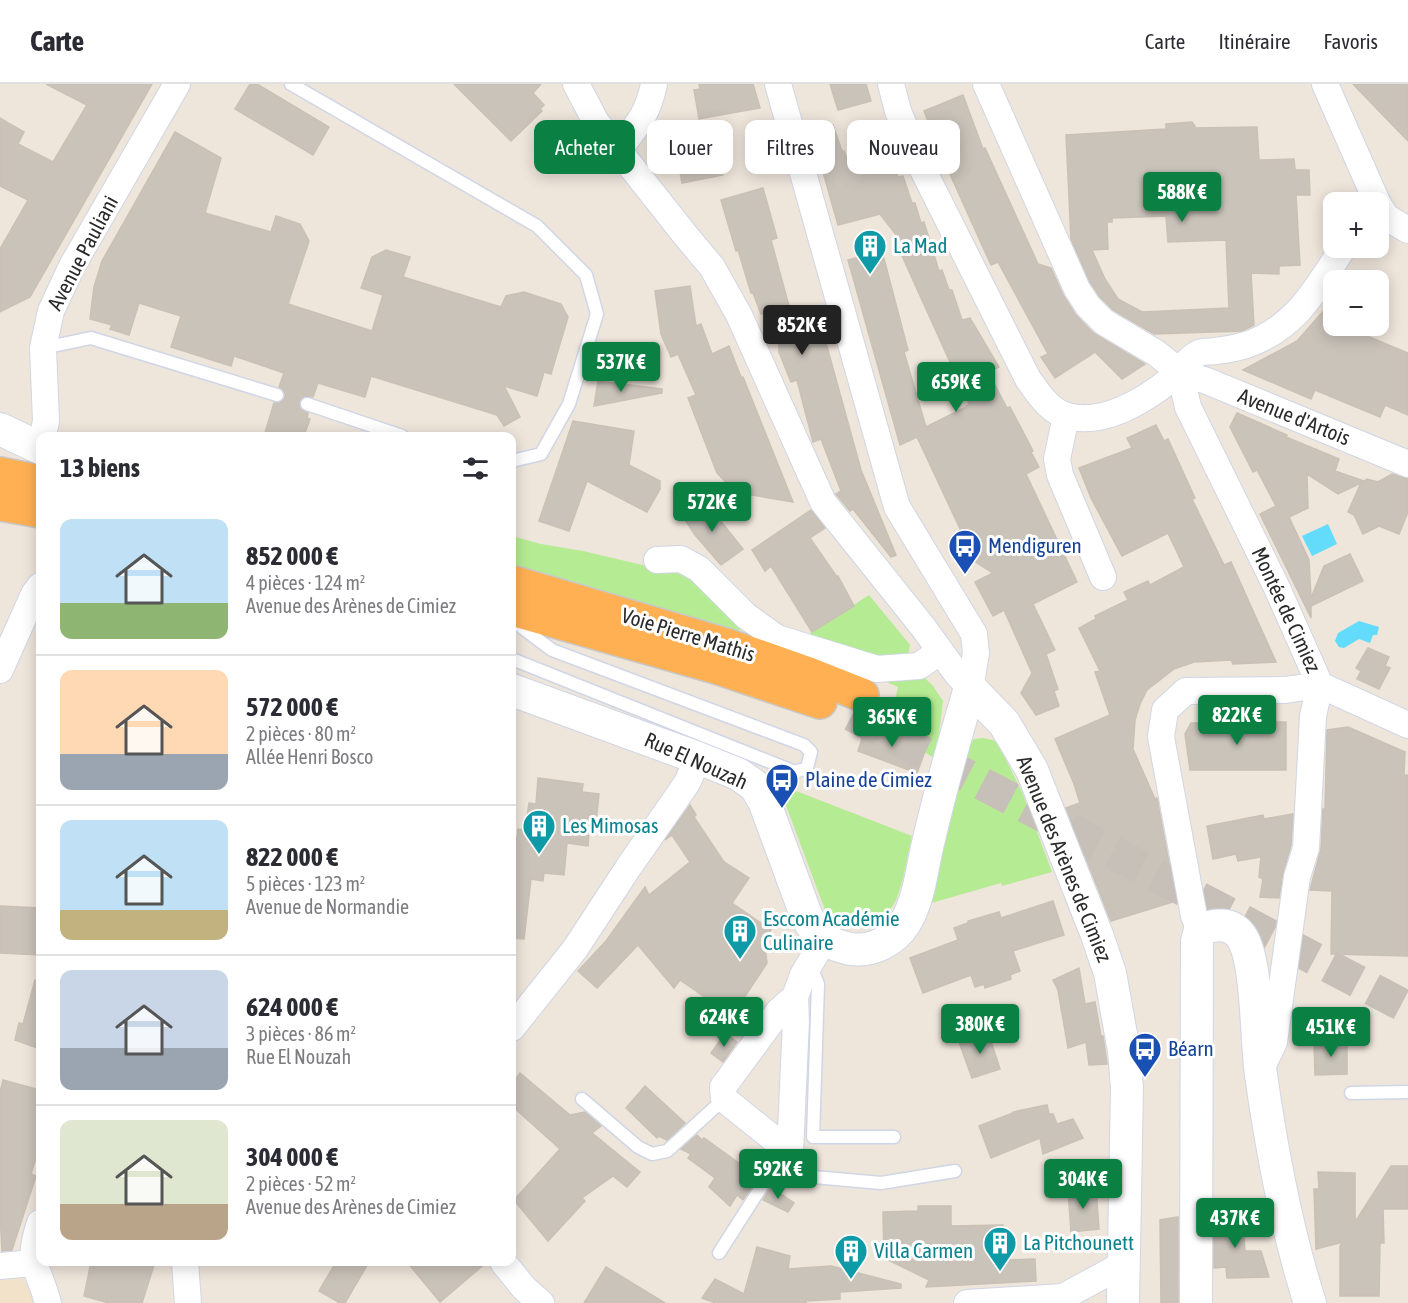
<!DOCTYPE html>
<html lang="fr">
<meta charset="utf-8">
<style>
:root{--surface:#fff;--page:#f2f2f3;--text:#2b2b33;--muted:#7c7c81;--line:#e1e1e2;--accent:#0b8043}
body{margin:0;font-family:"Asap Condensed",sans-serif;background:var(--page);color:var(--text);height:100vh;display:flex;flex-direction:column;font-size:22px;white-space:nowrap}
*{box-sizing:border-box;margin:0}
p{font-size:20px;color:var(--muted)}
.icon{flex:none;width:33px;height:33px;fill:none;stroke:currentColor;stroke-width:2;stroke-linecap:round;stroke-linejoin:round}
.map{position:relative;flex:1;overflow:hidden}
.side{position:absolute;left:36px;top:348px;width:480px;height:834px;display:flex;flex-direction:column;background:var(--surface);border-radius:12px;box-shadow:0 3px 15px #0003}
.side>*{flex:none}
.banner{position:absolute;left:534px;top:36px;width:570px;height:54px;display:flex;gap:12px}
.controls{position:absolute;left:1323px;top:108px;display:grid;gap:12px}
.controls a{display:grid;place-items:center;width:66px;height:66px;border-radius:12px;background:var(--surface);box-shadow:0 3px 15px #0003;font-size:30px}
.price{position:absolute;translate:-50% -51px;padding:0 14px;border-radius:6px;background:var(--accent);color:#fff;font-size:20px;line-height:39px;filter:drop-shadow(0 2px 3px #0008)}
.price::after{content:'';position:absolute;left:50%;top:36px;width:18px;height:14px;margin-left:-9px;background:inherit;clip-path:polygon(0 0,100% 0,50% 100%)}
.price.selected{background:#222;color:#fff}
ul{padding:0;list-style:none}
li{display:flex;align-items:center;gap:18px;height:150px;padding:0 24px}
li+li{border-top:2px solid var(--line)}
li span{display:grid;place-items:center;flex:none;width:168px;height:120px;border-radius:12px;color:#555}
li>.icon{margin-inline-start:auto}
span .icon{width:72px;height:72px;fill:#fffc;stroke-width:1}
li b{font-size:26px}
h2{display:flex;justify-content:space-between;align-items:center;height:72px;padding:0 24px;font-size:26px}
.pill{padding:0 21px;border-radius:12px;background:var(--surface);box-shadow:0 3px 15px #0003;font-size:21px;line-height:54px}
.pill.selected{background:var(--accent);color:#fff}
header{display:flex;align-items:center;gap:36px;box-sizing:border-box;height:84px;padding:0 30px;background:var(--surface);border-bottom:2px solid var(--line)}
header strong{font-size:28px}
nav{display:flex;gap:33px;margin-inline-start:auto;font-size:21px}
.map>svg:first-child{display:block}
</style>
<header>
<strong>Carte</strong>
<nav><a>Carte</a><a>Itinéraire</a><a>Favoris</a></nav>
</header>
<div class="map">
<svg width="1408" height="1219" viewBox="0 0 1408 1219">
<rect width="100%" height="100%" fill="#eee5db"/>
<polygon fill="#f2e2c9" points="22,1193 36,1219 0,1219 0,1194"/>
<g fill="#b5eb92">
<polygon points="512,452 541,460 583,467 651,483 683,483 749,546 737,546 512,486"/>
<polygon points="869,511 910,561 908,572 902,578 803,554"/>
<polygon points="861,587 916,589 925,594 933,602 943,617 936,675 888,647 898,603"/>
<polygon points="983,654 993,656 998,660 1022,708 1052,788 1002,802 1001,799 928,820 967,662 974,655"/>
<path d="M 778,700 L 912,752 C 907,773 904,797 896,816 C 893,823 886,830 881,834 C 860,848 843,839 825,826 Z"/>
</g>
<g fill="#63dcfb">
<polygon points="1328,440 1337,460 1312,472 1302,452"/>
<polygon points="1359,537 1379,543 1377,551 1373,551 1370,559 1359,555 1344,564 1339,563 1335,557 1338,549"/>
</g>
<g fill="#c9c3ba" stroke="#cac1b5" stroke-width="1.5" fill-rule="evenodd">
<polygon points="46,0 152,0 30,213 0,228 0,165 28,116 0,102 0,34 24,48 18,60 53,78 87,21"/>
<polygon points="250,0 257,0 329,43 313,71 235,25"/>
<polygon points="454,0 541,0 533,9 544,21 540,25 542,27 511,57"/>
<polygon points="699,0 753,0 760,24 699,35 694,6 700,5"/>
<polygon points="830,0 866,0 871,17 838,26"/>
<polygon points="1353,0 1408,0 1408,57 1377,25"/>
<polygon points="963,11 983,65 985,64 1038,180 1051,184 1063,211 1075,230 1093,249 1145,280 1122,295 1095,268 1055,294 1041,273 1048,270 998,178 991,181 940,68 924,27"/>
<path d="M 1192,38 L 1196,44 L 1257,43 L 1259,76 L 1294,75 L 1295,86 L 1309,86 L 1310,111 L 1296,111 L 1300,181 L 1279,182 L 1279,190 L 1251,189 L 1254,241 L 1242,247 L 1154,250 L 1113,226 L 1100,213 L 1090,198 L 1071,155 L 1066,51 L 1166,45 L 1166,40 ZM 1166,132 L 1168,158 L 1226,156 L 1229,224 L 1142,228 L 1118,215 L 1105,195 L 1092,166 L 1108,165 L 1107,138 L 1112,138 L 1112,134 Z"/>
<polygon points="833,41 842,67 844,67 847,75 889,63 898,93 903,92 912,119 915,119 921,139 924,138 939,187 942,186 949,206 952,206 962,236 970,234 999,283 988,288 1007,324 1010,323 1033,367 1031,368 1039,383 1026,390 1077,498 1033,520 1055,566 1046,570 1058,605 1054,607 1059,622 1036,631 1021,609 1032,589 1004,526 993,532 975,498 993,489 966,472 969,464 917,353 900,361 848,176 882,167 908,266 904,268 926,343 966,323 966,322 969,320 898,163 904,161 880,130 838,141 814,56 820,45"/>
<polygon points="175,48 221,74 205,129 271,148 276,132 300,140 309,157 288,220 372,247 383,211 361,204 372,173 386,166 410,173 403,193 501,223 506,212 524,208 561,220 568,233 551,290 544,288 537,312 504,302 520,333 504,342 497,331 371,292 365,313 318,299 313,313 305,312 299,318 300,325 308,329 307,334 310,335 304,352 264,352 274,319 279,319 285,314 285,309 279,303 284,289 234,272 231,282 171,263 181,232 139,219 129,251 110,245 112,241 90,235 94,203 102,177"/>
<polygon points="716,52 723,91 682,99 675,60"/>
<polygon points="763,104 777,154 771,156 798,255 823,248 861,386 896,471 891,473 853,425 850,427 836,410 841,407 821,355 813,358 797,296 791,298 779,268 778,226 761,230 753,209 751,209 738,166 736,167 721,116"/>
<polygon points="690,202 696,242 701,240 712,270 729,262 741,293 743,293 793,418 746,410 732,404 717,389 688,314 696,311 678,270 671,273 661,250 655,207"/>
<polygon points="1334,215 1334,242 1343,242 1408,269 1408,331 1385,321 1380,333 1315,306 1311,315 1243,286 1297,257"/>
<polygon points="598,297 662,305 662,309 594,322"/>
<polygon points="1237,329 1287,351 1286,353 1339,375 1335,387 1364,397 1367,395 1378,398 1392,390 1408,395 1408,428 1399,450 1379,442 1363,450 1354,431 1348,428 1360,401 1363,398 1338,410 1307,390 1308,424 1289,433 1309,476 1311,514 1324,482 1350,470 1363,497 1311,522 1311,534 1260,430 1276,422 1257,386 1253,388 1230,343"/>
<polygon points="573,337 634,347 629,381 660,397 660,405 647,428 587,397 569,447 539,437"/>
<polygon points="1156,341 1164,357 1168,355 1195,414 1192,415 1224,481 1231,478 1276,578 1233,580 1231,576 1194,578 1174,585 1147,606 1140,620 1135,636 1133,665 1155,715 1157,714 1176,817 1111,837 1066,724 1080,719 1074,700 1055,655 1110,631 1095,588 1100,587 1079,544 1096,535 1095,532 1128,516 1124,508 1148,497 1150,501 1184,483 1168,449 1122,472 1091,414 1079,384 1132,364 1127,354"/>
<polygon points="704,416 743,465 721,481 695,451 683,433"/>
<polygon points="811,426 825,444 810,454 837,493 838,492 854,522 812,548 771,482 765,487 752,466"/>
<polygon points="1368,564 1389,573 1385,582 1390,584 1379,605 1357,595 1361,587 1356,584"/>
<polygon points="1235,638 1286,638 1286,686 1190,686 1185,650 1191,639"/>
<polygon points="867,640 927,662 917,689 858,667"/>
<polygon points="1348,643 1405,668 1404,691 1408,691 1408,872 1331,870 1332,807 1310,806 1321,765 1323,725 1325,725 1327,646"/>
<polygon points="538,694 583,700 582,708 599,710 596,739 590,738 588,762 567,759 564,791 544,789 543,797 531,795 524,855 512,854 512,754 517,755 518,745 525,746 529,719 536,720"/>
<polygon points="690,721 696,731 694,733 724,778 749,794 732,819 771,846 764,855 767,879 732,932 680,896 674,904 638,861 597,904 578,887 606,857 645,803 649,811 690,778 672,751 665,756"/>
<polygon points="1293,730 1291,761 1283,789 1279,814 1260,813 1263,795 1259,793 1261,773 1238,777 1236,770 1213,775 1207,742 1263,731 1264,735"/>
<polygon points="1053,817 1064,851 1013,867 1020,887 1010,891 1011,895 985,904 984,900 975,903 971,891 923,909 910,874 958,856 954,844 968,839 968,837 999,828 1001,834"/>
<polygon points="0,822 40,824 40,871 0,869"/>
<polygon points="1079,884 1085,920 1095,918 1101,952 1094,955 1103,952 1107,980 1089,981 1086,958 1068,964 1058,906 1053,896"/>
<polygon points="35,896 40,897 40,965 15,956 19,939 23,940"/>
<polygon points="988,948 1000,985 972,994 959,958"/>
<polygon points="725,949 737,958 723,978 711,969"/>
<polygon points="1314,958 1347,958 1347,990 1315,991"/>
<polygon points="520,989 570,1031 585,1028 601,1042 592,1049 640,1088 627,1103 613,1092 582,1114 585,1117 548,1157 514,1116 560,1065 512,1022 512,1000"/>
<polygon points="3,996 40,1006 40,1060 31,1090 36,1092 12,1166 2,1167 0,1130 0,1008"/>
<polygon points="645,1002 685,1039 667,1056 659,1052 657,1054 626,1024"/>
<polygon points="1047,1021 1049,1030 1053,1030 1057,1040 1073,1035 1083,1054 1043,1070 1040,1054 991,1074 979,1042 1013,1029 1013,1028"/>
<polygon points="697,1051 702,1056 704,1054 758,1093 743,1116 737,1111 730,1122 709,1103 715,1094 688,1074 691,1070 681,1065"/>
<polygon points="1391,1082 1408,1082 1408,1125 1383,1125 1384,1159 1380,1159 1379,1212 1340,1212 1340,1162 1343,1158 1316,1165 1314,1105 1319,1105 1318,1088 1355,1089 1355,1138"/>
<polygon points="771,1103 794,1119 788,1128 763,1116"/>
<polygon points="1096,1104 1099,1145 1071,1148 1068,1106"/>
<polygon points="918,1122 951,1122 951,1142 1003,1141 1005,1176 1035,1175 1036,1197 926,1203 929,1196 884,1174 883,1128 918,1127"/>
<polygon points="1214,1129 1242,1129 1245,1167 1261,1167 1269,1193 1227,1194 1226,1183 1214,1184"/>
<polygon points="1178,1133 1178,1219 1161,1219 1160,1136"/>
<polygon points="757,1163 790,1172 788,1185 831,1182 901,1200 901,1204 840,1208 840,1215 806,1217 806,1219 716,1219 702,1214 715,1195 744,1210"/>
<polygon points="91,1178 155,1178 142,1219 109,1219 84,1212"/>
<polygon points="336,1178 369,1178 345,1219 340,1219 319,1207"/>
<polygon points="407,1178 487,1178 440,1218"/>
<polygon points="606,1183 665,1219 584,1219"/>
</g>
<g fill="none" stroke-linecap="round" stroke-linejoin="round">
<polyline stroke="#c7c0b8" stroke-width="33" stroke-dasharray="33 16" stroke-linecap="butt" points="852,631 1408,924"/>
<defs>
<g id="service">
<polyline points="291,0 537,142 586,191 597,230 569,320 541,370 512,377"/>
<polyline points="43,264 91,254 277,311"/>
<polyline points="307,320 402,352"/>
<polyline points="512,575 795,688 807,684 811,668 804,661 552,566 512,536"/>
<polyline points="810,880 818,900 813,1053 894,1053"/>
<polyline points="1351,1009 1408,1008"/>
<polyline points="582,1015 638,1063 652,1070 667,1067 724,1015"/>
<polyline points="719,1169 774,1083 790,1068 795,1083 814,1093 881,1099 955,1087"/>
</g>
<g id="minor">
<polyline points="576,0 596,38 686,152 712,183 739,231 823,418 923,543 957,590 970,604"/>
<polyline points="778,0 897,423 974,550 976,569 970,604"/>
<path d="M 891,0 L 898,27 L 919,78 L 1028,295 C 1038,309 1049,327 1067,332 C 1103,342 1144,317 1171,295 C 1178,289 1190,273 1197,270 C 1201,267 1210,268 1215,267 C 1225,266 1236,264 1246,261 C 1296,244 1316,205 1343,164"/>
<polyline points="986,0 1077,205 1088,222 1104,238 1156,269 1180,288 1207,297 1408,380"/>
<polyline points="1325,0 1377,118"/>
<path d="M 618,66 C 637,42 648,30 654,0"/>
<polyline points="1378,120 1386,133 1408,146"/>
<polyline points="1180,288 1188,323 1277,504 1320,601 1313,632 1306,764 1297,793 1274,958 1260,987"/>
<polyline points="1066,332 1057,375 1060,391 1103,493"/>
<polyline points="43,352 46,337 43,264 51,227 72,182 177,0"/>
<polyline points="657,476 681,475 699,485 746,532 777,554 877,585 919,582 939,568"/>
<polyline points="0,586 34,510 40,502"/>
<polyline points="1200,846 1194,832 1161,653 1165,626 1186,607 1285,606 1320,601 1408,641"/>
<polyline points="795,913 779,927 723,1003 724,1015 790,1068 796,937 795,913 803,891 824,856"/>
<polyline points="512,944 575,865 628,784 687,699 698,674"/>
<path d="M 40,1139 C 26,1181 38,1181 48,1219"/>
<polyline points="185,1178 188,1219"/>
<polyline points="503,1178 524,1204 541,1219"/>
<polyline points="0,1182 33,1179"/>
<polyline points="967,1219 1063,1213 1124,1180"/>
</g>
<g id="tertiary">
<polyline points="0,345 40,364"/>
<path d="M 512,606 L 698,674 L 738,690 L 755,702 L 764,717 L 806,831 C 817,853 826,860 851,865 C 872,868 894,857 905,839 C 920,815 922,782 929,755 C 941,704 955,654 970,604 L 1004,639 L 1032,686 L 1097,851 L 1110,889 L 1124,967 L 1127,1004 L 1123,1219"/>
<path d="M 1196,1219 L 1197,857 L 1200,846 C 1214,840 1231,838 1241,852 C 1258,875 1256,959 1261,991 C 1272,1068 1286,1145 1310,1219"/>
</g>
<g id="trunk">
<polyline points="0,390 40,398"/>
<polyline points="0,420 40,427"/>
<polyline points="512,498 726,561 809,590 862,611"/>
<polyline points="512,525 719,584 820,618"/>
</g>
</defs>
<use href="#service" stroke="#d0d6e5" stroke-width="15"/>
<use href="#minor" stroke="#d0d6e5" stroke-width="28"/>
<use href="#tertiary" stroke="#d0d6e5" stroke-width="34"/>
<use href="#trunk" stroke="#c8c8c8" stroke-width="36"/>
<use href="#service" stroke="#fff" stroke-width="12"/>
<use href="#minor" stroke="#fff" stroke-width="26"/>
<use href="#tertiary" stroke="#fff" stroke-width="32"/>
<use href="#trunk" stroke="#ffb053" stroke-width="33"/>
</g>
<defs>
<symbol id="building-pin" viewBox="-11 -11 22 30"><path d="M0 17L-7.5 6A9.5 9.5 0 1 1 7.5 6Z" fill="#0f9aa8" stroke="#fff"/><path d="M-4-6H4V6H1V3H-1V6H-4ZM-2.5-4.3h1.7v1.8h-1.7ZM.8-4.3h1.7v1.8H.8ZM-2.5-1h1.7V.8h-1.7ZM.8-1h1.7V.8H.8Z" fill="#fff"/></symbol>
<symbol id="bus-pin" viewBox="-11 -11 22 30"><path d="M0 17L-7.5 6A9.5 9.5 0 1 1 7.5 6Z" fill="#1a4fb4" stroke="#fff"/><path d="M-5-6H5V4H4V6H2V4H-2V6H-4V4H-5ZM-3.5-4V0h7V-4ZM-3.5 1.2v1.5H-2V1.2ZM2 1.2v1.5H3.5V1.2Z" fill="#fff"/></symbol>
</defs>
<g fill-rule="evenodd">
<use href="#building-pin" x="851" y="143" width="38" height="52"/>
<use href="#bus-pin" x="946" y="443" width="38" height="52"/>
<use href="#bus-pin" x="763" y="677" width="38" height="52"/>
<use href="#building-pin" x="520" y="723" width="38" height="52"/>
<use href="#building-pin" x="721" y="828" width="38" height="52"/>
<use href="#bus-pin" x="1126" y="946" width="38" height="52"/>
<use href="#building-pin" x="981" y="1140" width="38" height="52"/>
<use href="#building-pin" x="832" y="1148" width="38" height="52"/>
</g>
<g text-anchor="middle" stroke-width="6" stroke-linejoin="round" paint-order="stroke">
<g font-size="21" fill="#0d838f" stroke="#fff" text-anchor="start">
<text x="893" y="169">La Mad</text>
<text x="562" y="749">Les Mimosas</text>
<text x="763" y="842">Esccom Académie<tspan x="763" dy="24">Culinaire</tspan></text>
<text x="1023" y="1166">La Pitchounett</text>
<text x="874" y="1174">Villa Carmen</text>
</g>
<g font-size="21" fill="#2b2b2b" stroke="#fff">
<text transform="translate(83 169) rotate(-62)" y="7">Avenue Pauliani</text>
<text transform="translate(1294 333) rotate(22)" y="7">Avenue d'Artois</text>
<text transform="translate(1286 526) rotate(65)" y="7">Montée de Cimiez</text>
<text transform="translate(688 551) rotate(17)" y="7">Voie Pierre Mathis</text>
<text transform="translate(696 677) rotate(24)" y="7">Rue El Nouzah</text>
<text transform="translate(1064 775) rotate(68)" y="7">Avenue des Arènes de Cimiez</text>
</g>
<g font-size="21" fill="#164399" stroke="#fff" text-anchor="start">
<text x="988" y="469">Mendiguren</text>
<text x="805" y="703">Plaine de Cimiez</text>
<text x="1168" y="972">Béarn</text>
</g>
</g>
</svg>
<div class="controls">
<a>+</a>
<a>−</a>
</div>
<b class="price" style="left:1182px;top:139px">588K €</b>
<b class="price selected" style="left:802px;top:272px">852K €</b>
<b class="price" style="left:621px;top:309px">537K €</b>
<b class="price" style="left:956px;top:329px">659K €</b>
<b class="price" style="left:712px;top:449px">572K €</b>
<b class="price" style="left:1237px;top:662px">822K €</b>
<b class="price" style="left:892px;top:664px">365K €</b>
<b class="price" style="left:724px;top:964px">624K €</b>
<b class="price" style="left:980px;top:971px">380K €</b>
<b class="price" style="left:1331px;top:974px">451K €</b>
<b class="price" style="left:778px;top:1116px">592K €</b>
<b class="price" style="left:1083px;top:1126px">304K €</b>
<b class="price" style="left:1235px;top:1165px">437K €</b>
<div class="banner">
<a class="pill selected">Acheter</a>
<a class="pill">Louer</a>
<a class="pill">Filtres</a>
<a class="pill">Nouveau</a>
</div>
<section class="side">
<h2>13 biens<svg class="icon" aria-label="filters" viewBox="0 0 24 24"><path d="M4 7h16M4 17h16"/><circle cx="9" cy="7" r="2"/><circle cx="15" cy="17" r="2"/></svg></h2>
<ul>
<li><span style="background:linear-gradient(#bfe0f5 70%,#8fb573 0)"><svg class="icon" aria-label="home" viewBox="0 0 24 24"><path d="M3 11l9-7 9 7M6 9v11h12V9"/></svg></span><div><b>852 000 €</b><p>4 pièces · 124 m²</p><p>Avenue des Arènes de Cimiez</p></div></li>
<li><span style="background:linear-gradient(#ffd9b3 70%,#9aa5b1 0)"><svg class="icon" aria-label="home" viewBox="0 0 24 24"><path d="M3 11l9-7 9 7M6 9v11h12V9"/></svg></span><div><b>572 000 €</b><p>2 pièces · 80 m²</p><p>Allée Henri Bosco</p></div></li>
<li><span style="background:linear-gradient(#bfe0f5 75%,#c2b280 0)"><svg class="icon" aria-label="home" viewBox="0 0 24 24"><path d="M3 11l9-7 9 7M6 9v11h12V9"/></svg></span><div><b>822 000 €</b><p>5 pièces · 123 m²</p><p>Avenue de Normandie</p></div></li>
<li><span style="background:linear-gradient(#c9d6e8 65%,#9aa5b1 0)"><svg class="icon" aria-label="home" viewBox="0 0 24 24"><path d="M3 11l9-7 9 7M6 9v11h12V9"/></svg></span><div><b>624 000 €</b><p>3 pièces · 86 m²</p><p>Rue El Nouzah</p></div></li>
<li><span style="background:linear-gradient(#dfe7d0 70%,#b9a48a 0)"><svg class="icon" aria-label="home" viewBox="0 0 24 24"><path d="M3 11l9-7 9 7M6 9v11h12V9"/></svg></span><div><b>304 000 €</b><p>2 pièces · 52 m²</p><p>Avenue des Arènes de Cimiez</p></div></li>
</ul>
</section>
</div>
